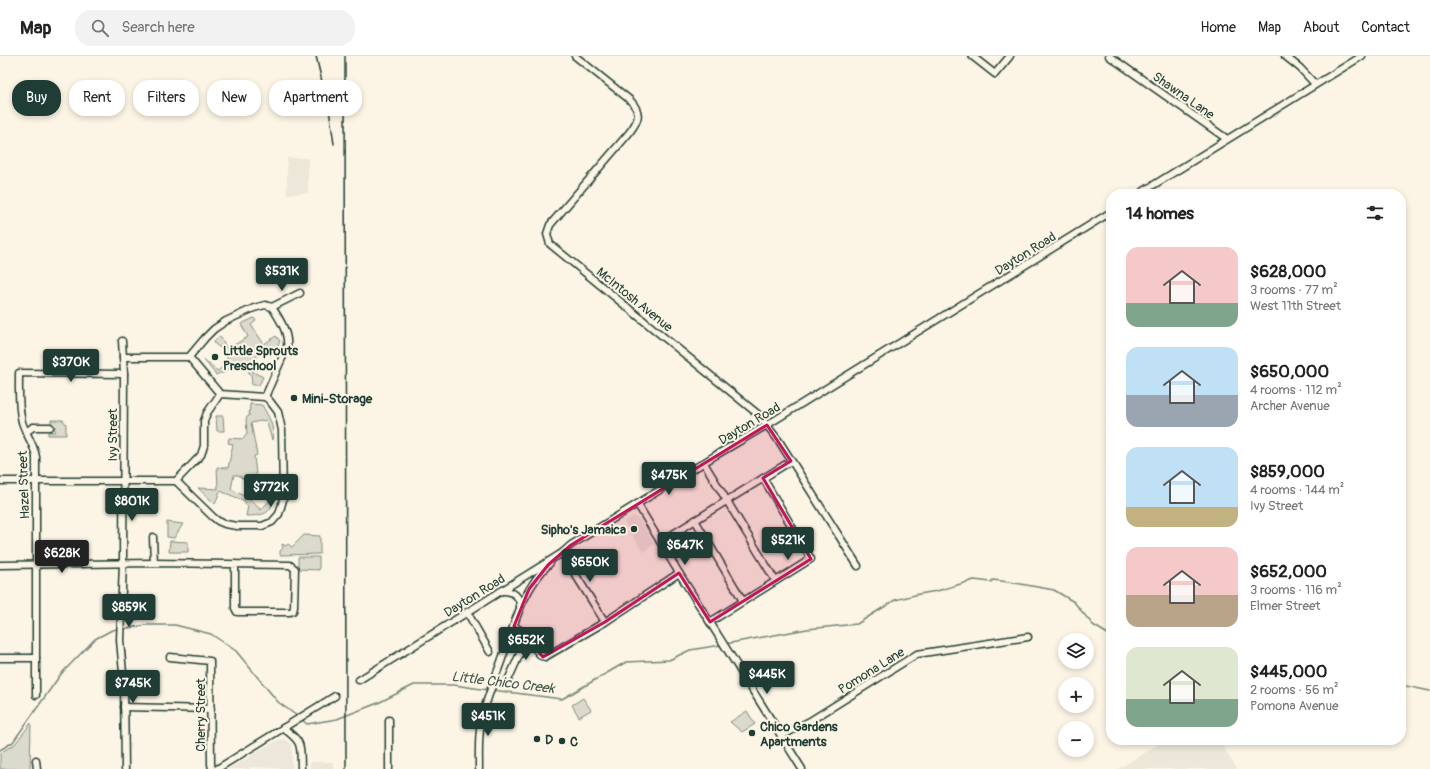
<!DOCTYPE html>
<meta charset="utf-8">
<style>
:root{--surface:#fff;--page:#f2f2f2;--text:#222;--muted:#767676;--line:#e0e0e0;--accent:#1f3d34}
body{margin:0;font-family:Pangolin,sans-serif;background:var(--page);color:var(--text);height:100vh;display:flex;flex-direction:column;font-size:15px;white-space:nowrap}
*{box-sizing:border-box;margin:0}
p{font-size:13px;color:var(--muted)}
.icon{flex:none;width:22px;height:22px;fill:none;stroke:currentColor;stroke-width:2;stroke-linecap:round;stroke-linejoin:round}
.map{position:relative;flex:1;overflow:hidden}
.side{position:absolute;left:1106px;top:133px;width:300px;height:556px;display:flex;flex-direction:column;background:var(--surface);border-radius:16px;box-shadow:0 2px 6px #0003}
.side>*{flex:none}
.banner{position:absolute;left:12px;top:24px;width:380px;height:36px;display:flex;gap:8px}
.buttons{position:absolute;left:1058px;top:577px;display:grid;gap:8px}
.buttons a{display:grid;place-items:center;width:36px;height:36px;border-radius:50%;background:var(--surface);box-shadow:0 2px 6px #0003;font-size:20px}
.price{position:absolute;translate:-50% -34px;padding:0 9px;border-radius:4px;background:var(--accent);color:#fff;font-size:13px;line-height:26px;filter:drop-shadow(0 1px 2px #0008)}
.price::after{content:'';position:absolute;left:50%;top:24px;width:12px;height:9px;margin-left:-6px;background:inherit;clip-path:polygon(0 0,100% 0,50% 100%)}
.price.on{background:#222;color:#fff}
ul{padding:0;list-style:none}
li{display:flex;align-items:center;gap:12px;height:100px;padding:0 20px}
li span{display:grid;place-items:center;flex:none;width:112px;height:80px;border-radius:12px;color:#555}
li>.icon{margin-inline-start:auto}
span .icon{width:48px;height:48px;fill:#fffc;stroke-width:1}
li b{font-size:17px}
h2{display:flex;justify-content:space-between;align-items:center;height:48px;padding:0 20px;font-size:17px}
.pill{padding:0 14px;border-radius:16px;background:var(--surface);box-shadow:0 2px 6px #0003;font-size:14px;line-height:36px}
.pill.on{background:var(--accent);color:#fff}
header{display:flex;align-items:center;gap:24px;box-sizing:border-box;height:56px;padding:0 20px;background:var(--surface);border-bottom:1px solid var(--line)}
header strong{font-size:19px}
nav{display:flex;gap:22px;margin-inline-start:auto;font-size:14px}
.search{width:280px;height:36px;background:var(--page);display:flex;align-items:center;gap:10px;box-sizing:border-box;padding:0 14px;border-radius:16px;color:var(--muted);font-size:15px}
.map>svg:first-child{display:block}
</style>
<header>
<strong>Map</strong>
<div class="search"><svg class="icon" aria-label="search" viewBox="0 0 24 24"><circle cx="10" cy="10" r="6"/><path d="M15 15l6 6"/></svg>Search here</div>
<nav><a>Home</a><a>Map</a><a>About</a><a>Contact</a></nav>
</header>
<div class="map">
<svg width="1430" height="713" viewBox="0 0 1430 713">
<rect width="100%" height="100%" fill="#fcf5e5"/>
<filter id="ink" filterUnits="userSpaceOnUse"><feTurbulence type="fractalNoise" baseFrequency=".025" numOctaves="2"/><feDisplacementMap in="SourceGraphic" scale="8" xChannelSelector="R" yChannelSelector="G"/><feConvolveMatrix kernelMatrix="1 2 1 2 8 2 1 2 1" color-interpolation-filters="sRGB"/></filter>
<g filter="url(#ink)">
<g fill="#ece7d8">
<polygon points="287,102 308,102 308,137 287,138"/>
<polygon points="633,460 637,462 642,467 655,488 643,496 624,466"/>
<polygon points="281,683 287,684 292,689 292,713 250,711 249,713 228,713 248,702 257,695"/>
<polygon points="1166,684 1219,684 1237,713 1118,713"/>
<rect x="310" y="706" width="23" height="7"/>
</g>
<g fill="#dcdacc" stroke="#7e8c80" fill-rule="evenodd">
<polygon points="254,262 256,265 251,269 264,288 276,280 280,285 276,294 267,289 264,292 261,291 252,311 254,312 253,316 263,321 259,329 252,329 251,318 249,317 248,313 225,314 224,317 220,317 216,319 204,304 216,314 218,315 224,309 222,307 228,301 222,295 224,295 215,288 214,285 220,280 227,293 248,281 241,268"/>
<path d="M 250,348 L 262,349 C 269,362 275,369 272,384 L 266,364 L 251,367 L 257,399 L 254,400 L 257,427 L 273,425 C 273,451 275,460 246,460 L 248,450 L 245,448 L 245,445 L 220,435 L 215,448 L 198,432 L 218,433 L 217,411 L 228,412 L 233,388 L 228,387 L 229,382 L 243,383 L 247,378 L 246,362 L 249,360 ZM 234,419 L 238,419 L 250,428 L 252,433 L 246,441 L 231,433 ZM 258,434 L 270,444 L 261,454 L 250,444 Z"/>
<polygon points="216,360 223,360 224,375 217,375"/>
<polygon points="51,364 63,364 66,368 66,379 48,379 48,376 55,376 55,370 51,368"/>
<polygon points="167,466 183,468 174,482 167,481"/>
<polygon points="304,479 320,480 320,498 280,499 280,495 283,492 282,488 286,490 288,488 292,491"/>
<polygon points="170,485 188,486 188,496 169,496"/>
<polygon points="298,501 319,501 319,514 298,513"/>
<polygon points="583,642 591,654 579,661 572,649"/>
<polygon points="747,655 755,668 742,676 730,666"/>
<polygon points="31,667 30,713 0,713 0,697 15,688"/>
</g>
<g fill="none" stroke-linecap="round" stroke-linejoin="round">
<g stroke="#758479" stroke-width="1.5">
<polyline points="122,573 146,569 175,569 211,578 236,595 278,646 297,660"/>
<polyline points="725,588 807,573 857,568 895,544 919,538 937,535 974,524 991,526 993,524 1009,526 1054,534 1074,546 1093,569 1111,580"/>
<polyline points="1401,629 1430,635"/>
<polyline points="492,634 562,643 626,606 669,604 690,594 721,589"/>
<polyline points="302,664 307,668 337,663 378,647 414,629 454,629 488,634"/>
<polyline points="0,694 13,686 61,618 95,583 112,574 118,573"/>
</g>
<defs>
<g id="minor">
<path d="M 575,0 L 630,44 C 642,57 639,64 629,77 L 550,169 L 547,178 L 550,188 L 759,359 L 779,385 L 858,510"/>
<polyline points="972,0 995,18 1010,0"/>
<polyline points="1109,0 1227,83"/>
<polyline points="1285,0 1300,12 1315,28"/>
<polyline points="1139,138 1362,0"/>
<polyline points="272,251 300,237"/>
<polyline points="122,285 124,318 123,507 120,584 124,628 125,713"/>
<path d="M 123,301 L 189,301 L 205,282 L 214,273 L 226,265 L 254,252 L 265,249 L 272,251 C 279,262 289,277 287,291 L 265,341 L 220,338 L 189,301"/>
<polyline points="26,376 33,371 50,371"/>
<polyline points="704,407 775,524"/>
<polyline points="0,425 176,425"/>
<polyline points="176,425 213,461 218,465 225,468 237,470 262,470 272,466 279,458 283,444 282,374 278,356 269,344 265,341"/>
<polyline points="176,425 201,399 204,390 204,365 207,357 220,338"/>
<polyline points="638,449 679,517 802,713"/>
<polyline points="695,464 743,545"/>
<polyline points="153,481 154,507"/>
<polyline points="660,486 791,405"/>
<polyline points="562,497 605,566"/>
<polyline points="0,509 154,507 290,509 295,513 294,551 293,555 290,556 237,556 235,552 235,508"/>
<path d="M 501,535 C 513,534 520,540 520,551"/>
<polyline points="467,556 490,596"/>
<polyline points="710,566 811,503 763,422"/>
<polyline points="514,570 520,574 541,600 545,601 605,566 679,517"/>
<polyline points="170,601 210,605 211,708 212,713"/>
<polyline points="0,602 36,602"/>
<polyline points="509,622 527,582"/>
<polyline points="359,624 562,497 571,489 716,399 767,369 993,229 1111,156"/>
<path d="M 36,639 L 36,401 C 34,388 26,379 22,366 C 18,351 19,333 19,317 L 124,318"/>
<polyline points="124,651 211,653"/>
<polyline points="389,664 389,713"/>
<path d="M 283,672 C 304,687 300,689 301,713"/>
<polyline points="781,680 810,665 917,598 1028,581"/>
<polyline points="36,704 37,713"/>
<polyline points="217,713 335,640"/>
<path d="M 479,713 C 479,698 478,682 481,667 C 485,645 495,623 502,603 C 514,569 523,532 550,507"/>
</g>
</defs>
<use href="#minor" stroke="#1f3d34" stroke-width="9"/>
<use href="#minor" stroke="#fcf5e5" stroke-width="6"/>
<g stroke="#1f3d34" stroke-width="1.5">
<polyline points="316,0 330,60 334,88"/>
<polyline points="345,0 346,713"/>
</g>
</g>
</g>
<path fill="#c2185b" fill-opacity="0.2" stroke="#c2185b" stroke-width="3" stroke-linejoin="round" d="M 767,369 L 791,405 L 763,422 L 811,503 L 710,566 L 679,517 L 605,566 L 543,601 L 514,570 L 529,533 L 548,509 L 571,489 Z"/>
<g fill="#1f3d34" stroke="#fcf5e5" stroke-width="1.5">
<circle cx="215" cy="301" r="4"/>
<circle cx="294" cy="342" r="4"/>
<circle cx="634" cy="473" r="4"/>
<circle cx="752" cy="677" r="4"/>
<circle cx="537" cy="683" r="4"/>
<circle cx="562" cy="685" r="4"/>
</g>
<g text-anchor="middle" stroke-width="4" stroke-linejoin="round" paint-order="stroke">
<g font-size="13" fill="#1f3d34" stroke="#fcf5e5">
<text transform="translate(1184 39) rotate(35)" y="5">Shawna Lane</text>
<text transform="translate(1025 197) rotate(-32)" y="5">Dayton Road</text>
<text transform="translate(635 243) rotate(39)" y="5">McIntosh Avenue</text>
<text transform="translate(749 367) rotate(-31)" y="5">Dayton Road</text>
<text transform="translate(112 379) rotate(-90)" y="5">Ivy Street</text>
<text transform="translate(23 429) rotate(-92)" y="5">Hazel Street</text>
<text transform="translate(474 539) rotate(-32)" y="5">Dayton Road</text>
<text transform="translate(871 614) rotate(-32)" y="5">Pomona Lane</text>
<text transform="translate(200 659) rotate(-90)" y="5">Cherry Street</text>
</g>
<g font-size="13" font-weight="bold" fill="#1f3d34" stroke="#fcf5e5" text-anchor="start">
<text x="223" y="299">Little Sprouts<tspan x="223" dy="15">Preschool</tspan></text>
<text x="302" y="347">Mini-Storage</text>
<text x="626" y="478" text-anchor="end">Sipho's Jamaica</text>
<text x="760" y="675">Chico Gardens<tspan x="760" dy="15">Apartments</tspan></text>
<text x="545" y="688">D</text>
<text x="570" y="690">C</text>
</g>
<g font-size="14" font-style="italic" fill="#435a51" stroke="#fcf5e5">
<text transform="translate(503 626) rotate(7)" y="5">Little Chico Creek</text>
</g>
</g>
</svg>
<div class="buttons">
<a><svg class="icon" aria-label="layers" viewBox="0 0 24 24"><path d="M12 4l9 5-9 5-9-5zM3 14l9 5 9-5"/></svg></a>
<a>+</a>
<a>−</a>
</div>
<b class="price" style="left:282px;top:236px">$531K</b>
<b class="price" style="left:71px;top:327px">$370K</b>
<b class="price" style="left:669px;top:440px">$475K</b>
<b class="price" style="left:271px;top:452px">$772K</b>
<b class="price" style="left:132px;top:466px">$801K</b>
<b class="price" style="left:788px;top:505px">$521K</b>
<b class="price" style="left:685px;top:510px">$647K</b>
<b class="price on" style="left:62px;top:518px">$628K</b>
<b class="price" style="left:590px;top:527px">$650K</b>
<b class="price" style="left:129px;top:572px">$859K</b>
<b class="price" style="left:526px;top:605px">$652K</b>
<b class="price" style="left:767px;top:639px">$445K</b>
<b class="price" style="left:133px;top:648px">$745K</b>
<b class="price" style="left:488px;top:681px">$451K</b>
<div class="banner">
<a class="pill on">Buy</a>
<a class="pill">Rent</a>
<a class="pill">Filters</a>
<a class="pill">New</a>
<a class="pill">Apartment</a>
</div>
<section class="side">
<h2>14 homes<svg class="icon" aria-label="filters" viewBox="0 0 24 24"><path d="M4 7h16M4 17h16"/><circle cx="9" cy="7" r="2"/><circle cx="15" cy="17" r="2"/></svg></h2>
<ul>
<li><span style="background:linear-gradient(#f6c9c9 70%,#7fa58c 0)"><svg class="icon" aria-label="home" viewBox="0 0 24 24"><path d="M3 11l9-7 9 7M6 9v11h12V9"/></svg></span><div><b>$628,000</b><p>3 rooms · 77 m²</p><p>West 11th Street</p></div></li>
<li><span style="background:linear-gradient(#bfe0f5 60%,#9aa5b1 0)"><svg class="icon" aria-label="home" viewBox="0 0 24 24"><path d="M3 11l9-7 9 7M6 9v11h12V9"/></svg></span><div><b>$650,000</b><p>4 rooms · 112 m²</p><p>Archer Avenue</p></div></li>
<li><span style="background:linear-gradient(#bfe0f5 75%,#c2b280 0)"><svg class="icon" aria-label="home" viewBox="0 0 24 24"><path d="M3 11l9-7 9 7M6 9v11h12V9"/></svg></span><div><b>$859,000</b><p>4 rooms · 144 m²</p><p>Ivy Street</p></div></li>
<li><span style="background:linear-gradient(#f6c9c9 60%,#b9a48a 0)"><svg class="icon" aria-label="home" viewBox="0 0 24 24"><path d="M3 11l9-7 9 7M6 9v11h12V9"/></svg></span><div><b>$652,000</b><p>3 rooms · 116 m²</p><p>Elmer Street</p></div></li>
<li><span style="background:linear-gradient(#dfe7d0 65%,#7fa58c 0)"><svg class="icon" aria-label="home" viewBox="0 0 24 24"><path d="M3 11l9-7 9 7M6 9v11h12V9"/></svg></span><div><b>$445,000</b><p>2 rooms · 56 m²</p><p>Pomona Avenue</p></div></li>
</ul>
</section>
</div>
